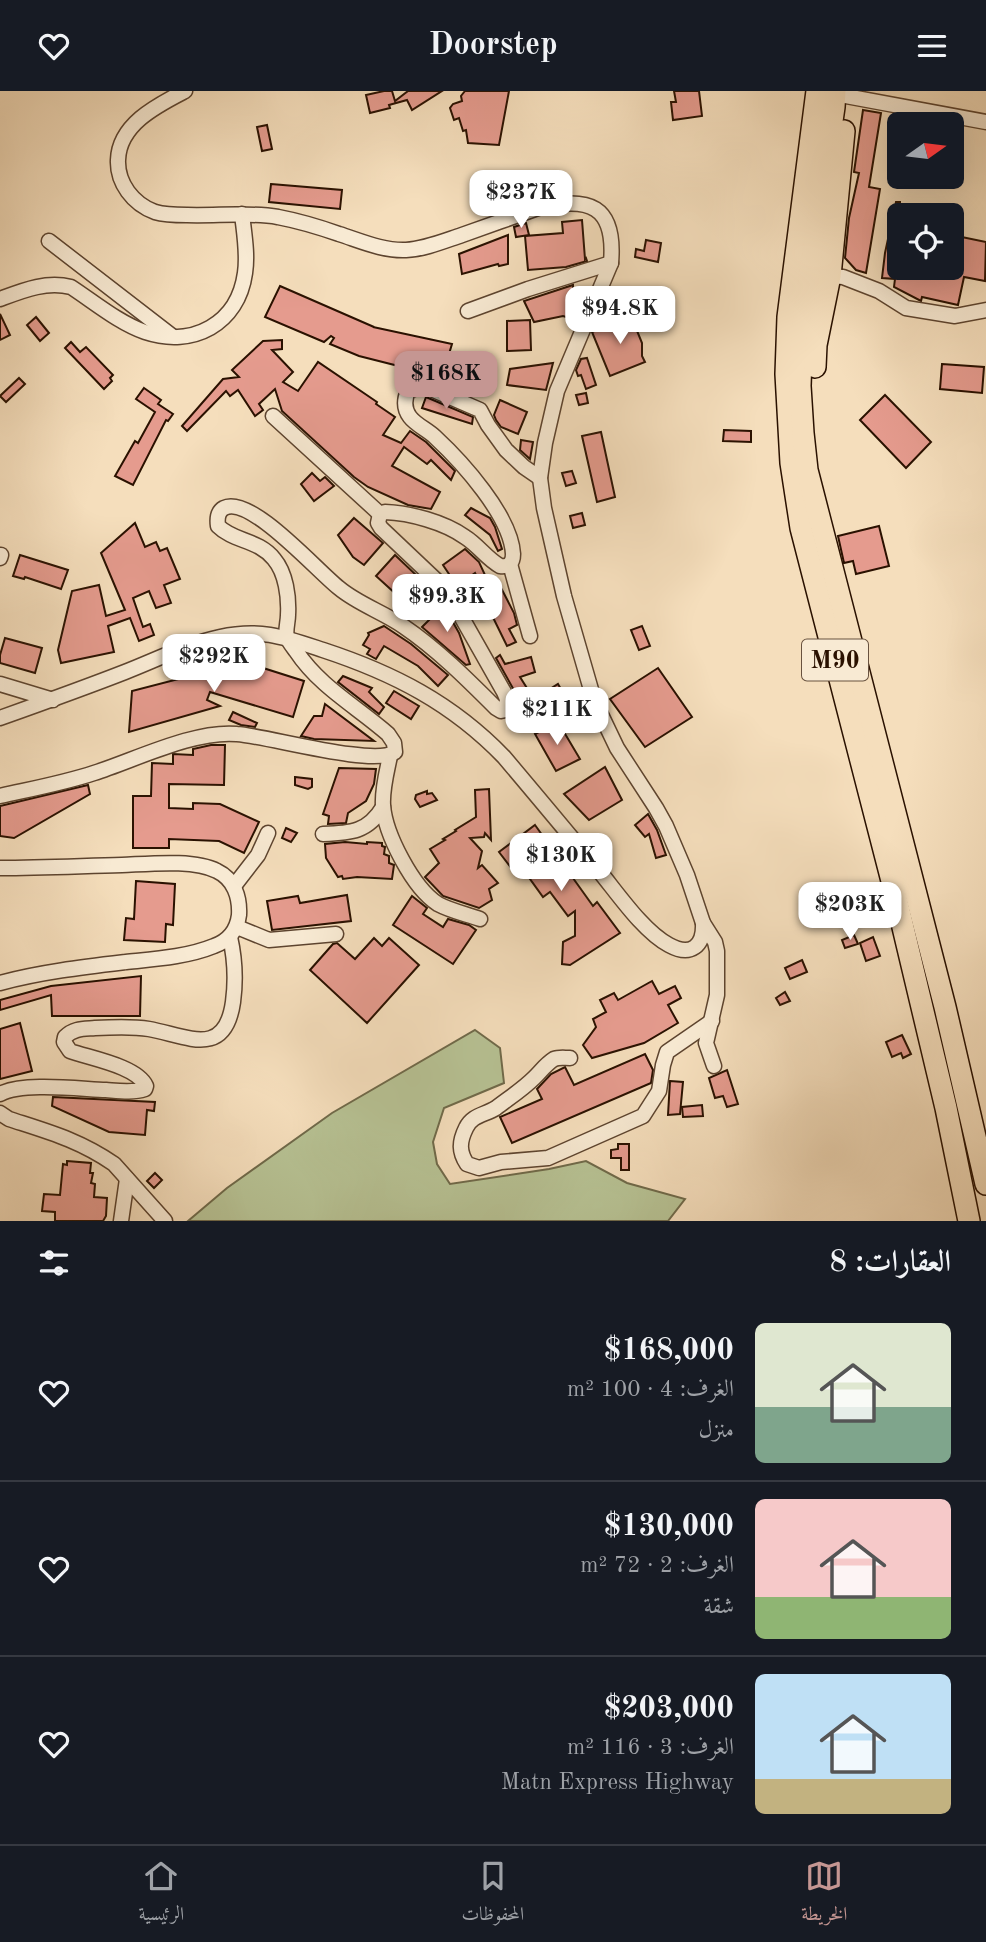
<!DOCTYPE html>
<html lang="ar">
<meta charset="utf-8">
<style>
:root{--surface:#171b24;--page:#242831;--text:#f1f3f6;--muted:#9ea1a6;--line:#363941;--accent:#c59692}
body{margin:0;font-family:"Old Standard TT",Amiri,serif;background:var(--page);color:var(--text);direction:rtl;height:100vh;display:flex;flex-direction:column;font-size:26px;white-space:nowrap}
*{box-sizing:border-box;margin:0}
p{font-size:23px;color:var(--muted)}
.icon{flex:none;width:38px;height:38px;fill:none;stroke:currentColor;stroke-width:2;stroke-linecap:round;stroke-linejoin:round}
.map{position:relative;height:1130px;overflow:hidden;direction:ltr}
.panel{display:flex;flex-direction:column;background:var(--surface);flex:1}
.panel>*{flex:none}
.needle{width:46px;rotate:76deg}
.buttons{position:absolute;left:887px;top:21px;display:grid;gap:14px}
.buttons a{display:grid;place-items:center;width:77px;height:77px;border-radius:10px;background:var(--surface);box-shadow:0 7px 28px #0002;font-size:35px}
.price{position:absolute;translate:-50% -60px;padding:0 16px;border-radius:14px;background:#fff;color:#222;font-size:23px;line-height:46px;filter:drop-shadow(0 2px 4px #0008)}
.price::after{content:'';position:absolute;left:50%;top:42px;width:21px;height:16px;margin-left:-10px;background:inherit;clip-path:polygon(0 0,100% 0,50% 100%)}
.price.selected{background:var(--accent);color:#111}
ul{padding:0;list-style:none}
li{display:flex;align-items:center;gap:21px;height:175px;padding:0 35px}
li+li{border-top:2px solid var(--line)}
li span{display:grid;place-items:center;flex:none;width:196px;height:140px;border-radius:10px;color:#555}
li>.icon{margin-inline-start:auto}
span .icon{width:84px;height:84px;fill:#fffc;stroke-width:1}
li b{font-size:30px}
h2{display:flex;justify-content:space-between;align-items:center;height:84px;padding:0 35px;font-size:30px}
header{display:flex;justify-content:space-between;align-items:center;height:91px;padding:0 35px;background:var(--surface);font-size:32px;font-weight:600}
.tabs{display:flex;justify-content:space-around;align-items:center;height:98px;border-top:2px solid var(--line);background:var(--surface);font-size:19px;color:var(--muted)}
.tabs a{display:grid;justify-items:center;gap:4px}
.tabs .selected{color:var(--accent)}
.map>svg:first-child{display:block}
</style>
<header><svg class="icon" aria-label="menu" viewBox="0 0 24 24"><path d="M4 6h16M4 12h16M4 18h16"/></svg>Doorstep<svg class="icon" aria-label="heart" viewBox="0 0 24 24"><path d="M12 20l-8-8c-3-5 5-10 8-4 3-6 11-1 8 4z"/></svg></header>
<div class="map">
<svg width="986" height="1130" viewBox="0 0 986 1130">
<rect width="100%" height="100%" fill="#f5debc"/>
<filter id="stains"><feTurbulence type="fractalNoise" baseFrequency=".00286" numOctaves="4"/><feColorMatrix values="0 0 0 0 .2 0 0 0 0 .09 0 0 0 0 .02 0 0 0 .5 -.17"/></filter>
<radialGradient id="worn" r=".72"><stop offset=".6" stop-color="#630" stop-opacity="0"/><stop offset="1" stop-color="#630" stop-opacity=".3"/></radialGradient>
<polygon fill="#b7c294" stroke="#706a4a" stroke-width="2" points="475,939 500,957 504,992 444,1017 433,1051 437,1073 450,1093 549,1078 586,1070 627,1092 685,1108 668,1130 188,1130 227,1097 332,1022"/>
<g fill="#e59b8e" stroke="#2a1100" stroke-width="2">
<polygon points="384,0 392,0 395,10 408,0 442,0 412,19 407,9 389,14 390,17 370,22 366,4"/>
<polygon points="465,0 509,0 499,54 468,52 466,39 463,40 459,27 454,29 450,17 453,13 462,10 461,5"/>
<polygon points="674,0 699,0 702,25 673,29 671,11 676,11"/>
<polygon points="863,19 881,22 869,96 880,98 866,182 856,179 845,167 849,127 859,82 854,81"/>
<polygon points="267,34 272,58 262,60 257,36"/>
<polygon points="271,93 342,99 340,118 269,111"/>
<polygon points="896,111 900,111 900,177 952,177 952,144 986,151 985,190 964,186 958,214 922,206 921,210 894,196 895,188 882,187 885,162"/>
<polygon points="582,129 585,168 586,167 587,170 566,176 528,179 525,145 563,142 562,131"/>
<polygon points="526,132 529,144 516,146 514,136"/>
<polygon points="508,144 508,173 499,175 498,173 462,183 459,163"/>
<polygon points="646,149 661,152 658,171 635,166 636,158 644,160"/>
<polygon points="573,194 573,203 588,202 576,229 563,225 534,231 524,210"/>
<polygon points="280,195 374,236 373,236 452,253 442,286 359,265 330,253 334,247 331,245 324,251 265,226"/>
<polygon points="0,223 10,244 0,249"/>
<polygon points="631,225 642,252 642,265 645,271 610,285 592,241"/>
<polygon points="36,226 49,242 40,250 27,234"/>
<polygon points="530,229 531,259 507,260 507,230"/>
<polygon points="282,249 282,258 272,259 293,281 283,291 298,300 318,271 377,311 376,313 395,326 383,344 401,352 410,340 426,351 455,380 451,389 431,369 427,373 404,356 392,375 440,401 431,418 408,414 368,396 354,386 282,320 275,298 259,313 263,319 255,325 238,299 230,305 226,300 187,340 182,335 223,288 239,286 232,279 263,250"/>
<polygon points="71,251 80,261 86,256 113,284 110,287 112,290 104,298 65,257"/>
<polygon points="587,267 596,294 586,298 581,284 578,285 576,279 581,268"/>
<polygon points="553,272 546,299 507,294 510,278"/>
<polygon points="942,273 984,276 982,302 940,298"/>
<polygon points="19,287 25,293 6,311 0,305"/>
<polygon points="144,297 161,309 158,313 173,323 168,330 166,329 133,394 115,385 135,350 138,352 155,321 136,308"/>
<polygon points="586,302 588,312 579,314 576,304"/>
<polygon points="885,304 931,351 906,377 860,329"/>
<polygon points="426,306 473,326 472,333 422,317"/>
<polygon points="500,309 527,321 518,343 501,336 496,329 494,324"/>
<polygon points="724,339 751,340 751,351 723,350"/>
<polygon points="601,341 615,406 597,411 582,345"/>
<polygon points="521,349 533,351 530,368 520,359"/>
<polygon points="572,380 576,392 566,395 562,382"/>
<polygon points="312,382 320,390 325,386 334,395 314,410 301,393"/>
<polygon points="471,417 490,427 495,436 502,458 498,460 490,444 465,424"/>
<polygon points="582,422 585,434 573,437 570,425"/>
<polygon points="354,427 383,452 364,474 353,466 338,444"/>
<polygon points="135,432 145,456 156,451 160,460 167,457 180,488 164,494 171,512 156,517 149,500 133,507 143,536 150,533 154,544 139,550 130,527 108,535 114,561 61,572 58,559 72,500 99,494 106,525 125,519 101,462"/>
<polygon points="879,435 889,475 856,483 853,470 844,472 838,445"/>
<polygon points="465,458 479,471 490,495 498,491 514,522 517,534 509,538 516,551 507,555 480,500 483,498 475,482 457,495 443,474"/>
<polygon points="20,464 68,479 61,498 25,486 24,488 13,485"/>
<polygon points="395,464 415,483 397,504 376,485"/>
<polygon points="445,517 459,542 470,573 466,574 422,536 437,521"/>
<polygon points="384,535 411,553 448,584 438,595 418,575 384,555 376,568 367,563 370,558 363,554 369,544 368,542"/>
<polygon points="642,535 650,555 639,559 631,539"/>
<polygon points="5,547 42,557 35,582 0,572 0,564"/>
<polygon points="500,564 505,573 531,566 535,581 520,586 537,613 531,618 519,599 515,601 496,567"/>
<polygon points="244,571 304,590 293,626 210,601 207,609 220,615 129,641 132,600"/>
<polygon points="658,577 692,626 645,656 610,608"/>
<polygon points="343,585 372,597 369,601 384,616 379,623 338,591"/>
<polygon points="558,593 565,605 549,615 542,603"/>
<polygon points="394,600 419,615 411,628 386,612"/>
<polygon points="325,613 374,650 314,648 301,645 314,625 322,625"/>
<polygon points="233,621 257,632 255,636 241,634 229,629"/>
<polygon points="558,631 580,668 556,680 535,643"/>
<polygon points="211,654 225,654 224,694 169,693 169,717 193,718 193,712 220,713 259,731 244,762 219,750 169,748 169,757 133,757 133,705 151,705 152,672 173,673 173,663 193,664 193,658"/>
<polygon points="605,676 622,709 589,729 564,703"/>
<polygon points="339,677 376,678 374,693 366,710 348,722 346,732 328,733 329,725 323,723"/>
<polygon points="295,686 312,688 312,696 308,698 295,694"/>
<polygon points="88,694 90,703 14,747 0,745 0,715"/>
<polygon points="489,698 491,749 485,742 484,746 470,747 482,760 478,777 482,774 498,792 489,798 492,809 479,817 443,805 425,786 439,772 430,758 445,749 443,748 456,740 455,739 476,726 475,699"/>
<polygon points="427,700 427,703 432,702 437,709 420,716 415,708 416,704"/>
<polygon points="648,723 657,739 666,764 656,767 649,743 645,746 635,734"/>
<polygon points="535,734 593,815 597,811 620,842 570,874 562,873 563,851 575,845 575,820 568,825 550,801 543,806 522,777 515,782 499,761"/>
<polygon points="286,737 297,742 291,751 282,747"/>
<polygon points="345,751 367,753 367,751 382,752 382,755 385,756 384,763 389,765 389,772 394,774 392,788 357,786 343,788 342,785 338,786 326,767 325,753"/>
<polygon points="136,790 175,793 173,834 166,833 165,851 124,849 126,827 134,828"/>
<polygon points="347,804 351,830 272,839 267,810 298,805 300,812"/>
<polygon points="412,805 427,817 423,823 443,836 448,828 469,834 476,839 453,873 393,834"/>
<polygon points="854,844 858,853 845,857 842,849"/>
<polygon points="873,846 880,865 866,870 860,852"/>
<polygon points="374,847 382,855 389,847 419,874 367,932 310,879 333,853 337,852 355,868"/>
<polygon points="802,869 807,881 790,888 785,877"/>
<polygon points="141,885 140,925 52,925 51,904 0,919 0,909 51,895"/>
<polygon points="652,890 659,903 675,895 681,907 668,914 678,932 644,952 592,967 583,954 596,936 593,928 606,921 600,909 614,902 618,909"/>
<polygon points="785,901 790,910 780,914 776,907"/>
<polygon points="20,932 32,980 0,988 0,938"/>
<polygon points="902,944 911,963 903,967 901,962 892,966 886,951"/>
<polygon points="645,963 653,979 651,992 512,1052 500,1026 542,1008 537,998 551,983 565,976 574,994"/>
<polygon points="727,979 738,1013 727,1016 723,1005 715,1007 709,987"/>
<polygon points="670,990 683,991 680,1023 668,1024"/>
<polygon points="53,1006 155,1011 154,1020 147,1019 145,1044 109,1041 52,1015"/>
<polygon points="702,1014 703,1025 683,1026 682,1016"/>
<polygon points="618,1053 629,1053 629,1079 621,1079 621,1067 611,1067 611,1059 618,1058"/>
<polygon points="67,1070 91,1072 90,1082 93,1082 91,1092 95,1093 94,1106 107,1107 106,1125 103,1130 55,1130 55,1121 42,1120 44,1103 60,1104 63,1073 67,1074"/>
<polygon points="155,1082 162,1089 154,1097 147,1090"/>
</g>
<g fill="none" stroke-linecap="round" stroke-linejoin="round">
<defs>
<g id="minor">
<path d="M 185,0 C 158,14 119,33 118,69 C 117,92 133,113 155,121 C 165,124 177,124 187,124 C 217,125 248,121 278,126 C 299,130 319,136 339,143 C 361,150 383,160 406,159 C 425,158 444,150 462,144 C 487,135 513,126 538,117 C 589,105 616,114 611,172 L 557,300 L 545,352 L 540,387 L 544,417 L 564,505 L 594,609 L 617,657 L 656,717 L 666,735 L 687,784 L 703,832 L 715,851 L 717,860 L 717,904 L 706,952 L 714,975"/>
<polyline points="835,3 986,31"/>
<polyline points="49,150 172,245"/>
<polyline points="830,185 843,186 879,200 906,217 955,225 986,219"/>
<path d="M 0,208 C 24,199 46,190 71,196 C 94,211 119,232 145,241 C 193,257 238,233 245,182 C 248,163 244,142 242,123"/>
<polyline points="468,220 528,198 611,172"/>
<polyline points="273,325 380,423"/>
<polyline points="0,467 1,464"/>
<polyline points="510,473 530,545"/>
<polyline points="0,593 53,609"/>
<path d="M 0,627 C 42,612 84,597 125,581 C 156,569 187,553 220,546 C 261,537 284,546 323,559 C 393,582 452,612 504,666 C 536,704 568,742 600,781 C 618,803 644,841 669,854 C 691,866 704,855 703,832"/>
<path d="M 390,665 C 387,680 382,698 383,714 C 385,743 413,797 438,813 C 451,820 466,823 480,828"/>
<path d="M 0,705 C 31,698 64,692 94,682 C 135,669 194,639 237,643 C 267,645 374,676 395,661 L 394,652 L 388,643 C 356,615 320,596 296,560 C 293,556 288,550 287,546 C 285,540 288,531 288,524 C 289,506 286,482 274,468 C 258,448 234,451 218,435 C 217,428 217,421 224,417 C 250,403 318,481 339,497 C 358,513 383,521 403,535 C 437,558 467,588 496,617 L 501,620 L 506,619 L 507,608 L 504,601 L 453,511 L 437,490 L 381,437 L 378,432 L 380,423 L 385,421 C 410,422 444,431 465,446 C 478,454 487,468 500,475 C 509,476 513,472 513,463 C 511,425 462,371 435,346 C 428,339 416,334 410,326 C 404,318 404,309 408,300 L 420,296 L 429,297 L 480,319 L 488,334 L 506,359 L 524,376 L 540,387"/>
<path d="M 323,743 C 351,742 368,741 383,716"/>
<path d="M 0,777 C 41,777 81,775 122,774 C 148,773 194,768 217,780 C 234,788 240,806 239,824 C 237,840 228,850 214,855 C 187,866 155,868 126,871 C 84,876 41,881 0,892"/>
<polyline points="234,795 258,764 268,742"/>
<polyline points="237,836 269,849 336,843"/>
<path d="M 570,967 C 564,967 559,966 554,968 C 546,973 541,980 534,987 C 523,998 509,1007 496,1017 C 485,1024 472,1024 466,1037 C 459,1051 459,1061 467,1073 L 479,1077 L 501,1071 L 548,1067 L 643,1025 L 659,1000 L 663,974 L 667,961 L 712,930"/>
<path d="M 0,1003 C 23,991 79,998 106,999 C 119,1000 133,1002 145,998 L 146,995 C 137,975 89,967 70,960 L 64,951 L 65,946 C 74,937 84,938 95,937 C 113,936 132,935 149,938 C 187,945 225,968 233,911 C 236,889 235,868 230,846"/>
<path d="M 0,1022 L 9,1028 C 49,1041 79,1049 114,1073 L 165,1130"/>
<polyline points="121,1130 127,1088"/>
</g>
<g id="highway">
<polyline points="817,0 788,226 786,283 791,372 801,437 892,790 946,1017 969,1130"/>
<polyline points="835,0 834,16 802,238 800,295 803,342 807,379 945,916 986,1093"/>
<polyline points="815,276 816,254 830,185 844,40"/>
</g>
</defs>
<use href="#minor" stroke="#5d442f" stroke-width="17"/>
<use href="#highway" stroke="#2a1100" stroke-width="24"/>
<use href="#minor" stroke="#f8ead3" stroke-width="14"/>
<use href="#highway" stroke="#f5debc" stroke-width="21"/>
</g>
<g text-anchor="middle" stroke-width="7" stroke-linejoin="round" paint-order="stroke">
<rect fill="#f8ead3" stroke="#68523f" stroke-width="2" x="802" y="548.5" width="66" height="41" rx="5"/>
<g font-size="24" font-weight="bold" fill="#2a1100">
<text x="835" y="577">M90</text>
</g>
</g>
<rect width="100%" height="100%" filter="url(#stains)"/>
<rect width="100%" height="100%" fill="url(#worn)"/>
</svg>
<div class="buttons">
<a><svg class="needle" viewBox="-14 -14 28 28"><path d="M0-13l5 13h-10z" fill="#e53935"/><path d="M0 13l5-13h-10z" fill="#9ea1a6"/></svg></a>
<a><svg class="icon" aria-label="locate" viewBox="0 0 24 24"><circle cx="12" cy="12" r="6"/><path d="M12 2v4M12 18v4M2 12h4M18 12h4"/></svg></a>
</div>
<b class="price" style="left:521px;top:139px">$237K</b>
<b class="price" style="left:620px;top:255px">$94.8K</b>
<b class="price selected" style="left:446px;top:320px">$168K</b>
<b class="price" style="left:447px;top:543px">$99.3K</b>
<b class="price" style="left:214px;top:603px">$292K</b>
<b class="price" style="left:557px;top:656px">$211K</b>
<b class="price" style="left:561px;top:802px">$130K</b>
<b class="price" style="left:850px;top:851px">$203K</b>
</div>
<section class="panel">
<h2>العقارات: 8<svg class="icon" aria-label="filters" viewBox="0 0 24 24"><path d="M4 7h16M4 17h16"/><circle cx="9" cy="7" r="2"/><circle cx="15" cy="17" r="2"/></svg></h2>
<ul>
<li><span style="background:linear-gradient(#dfe7d0 60%,#7fa58c 0)"><svg class="icon" aria-label="home" viewBox="0 0 24 24"><path d="M3 11l9-7 9 7M6 9v11h12V9"/></svg></span><div><b>$168,000</b><p>الغرف: 4 · 100 m²</p><p>منزل</p></div><svg class="icon" aria-label="heart" viewBox="0 0 24 24"><path d="M12 20l-8-8c-3-5 5-10 8-4 3-6 11-1 8 4z"/></svg></li>
<li><span style="background:linear-gradient(#f6c9c9 70%,#8fb573 0)"><svg class="icon" aria-label="home" viewBox="0 0 24 24"><path d="M3 11l9-7 9 7M6 9v11h12V9"/></svg></span><div><b>$130,000</b><p>الغرف: 2 · 72 m²</p><p>شقة</p></div><svg class="icon" aria-label="heart" viewBox="0 0 24 24"><path d="M12 20l-8-8c-3-5 5-10 8-4 3-6 11-1 8 4z"/></svg></li>
<li><span style="background:linear-gradient(#bfe0f5 75%,#c2b280 0)"><svg class="icon" aria-label="home" viewBox="0 0 24 24"><path d="M3 11l9-7 9 7M6 9v11h12V9"/></svg></span><div><b>$203,000</b><p>الغرف: 3 · 116 m²</p><p>Matn Express Highway</p></div><svg class="icon" aria-label="heart" viewBox="0 0 24 24"><path d="M12 20l-8-8c-3-5 5-10 8-4 3-6 11-1 8 4z"/></svg></li>
</ul>
</section>
<nav class="tabs">
<a class="selected"><svg class="icon" aria-label="map" viewBox="0 0 24 24"><path d="M3 6l6-2 6 2 6-2v14l-6 2-6-2-6 2zM9 4v14M15 6v14"/></svg>الخريطة</a>
<a><svg class="icon" aria-label="saved" viewBox="0 0 24 24"><path d="M7 4h10v16l-5-4-5 4z"/></svg>المحفوظات</a>
<a><svg class="icon" aria-label="home" viewBox="0 0 24 24"><path d="M3 11l9-7 9 7M6 9v11h12V9"/></svg>الرئيسية</a>
</nav>
